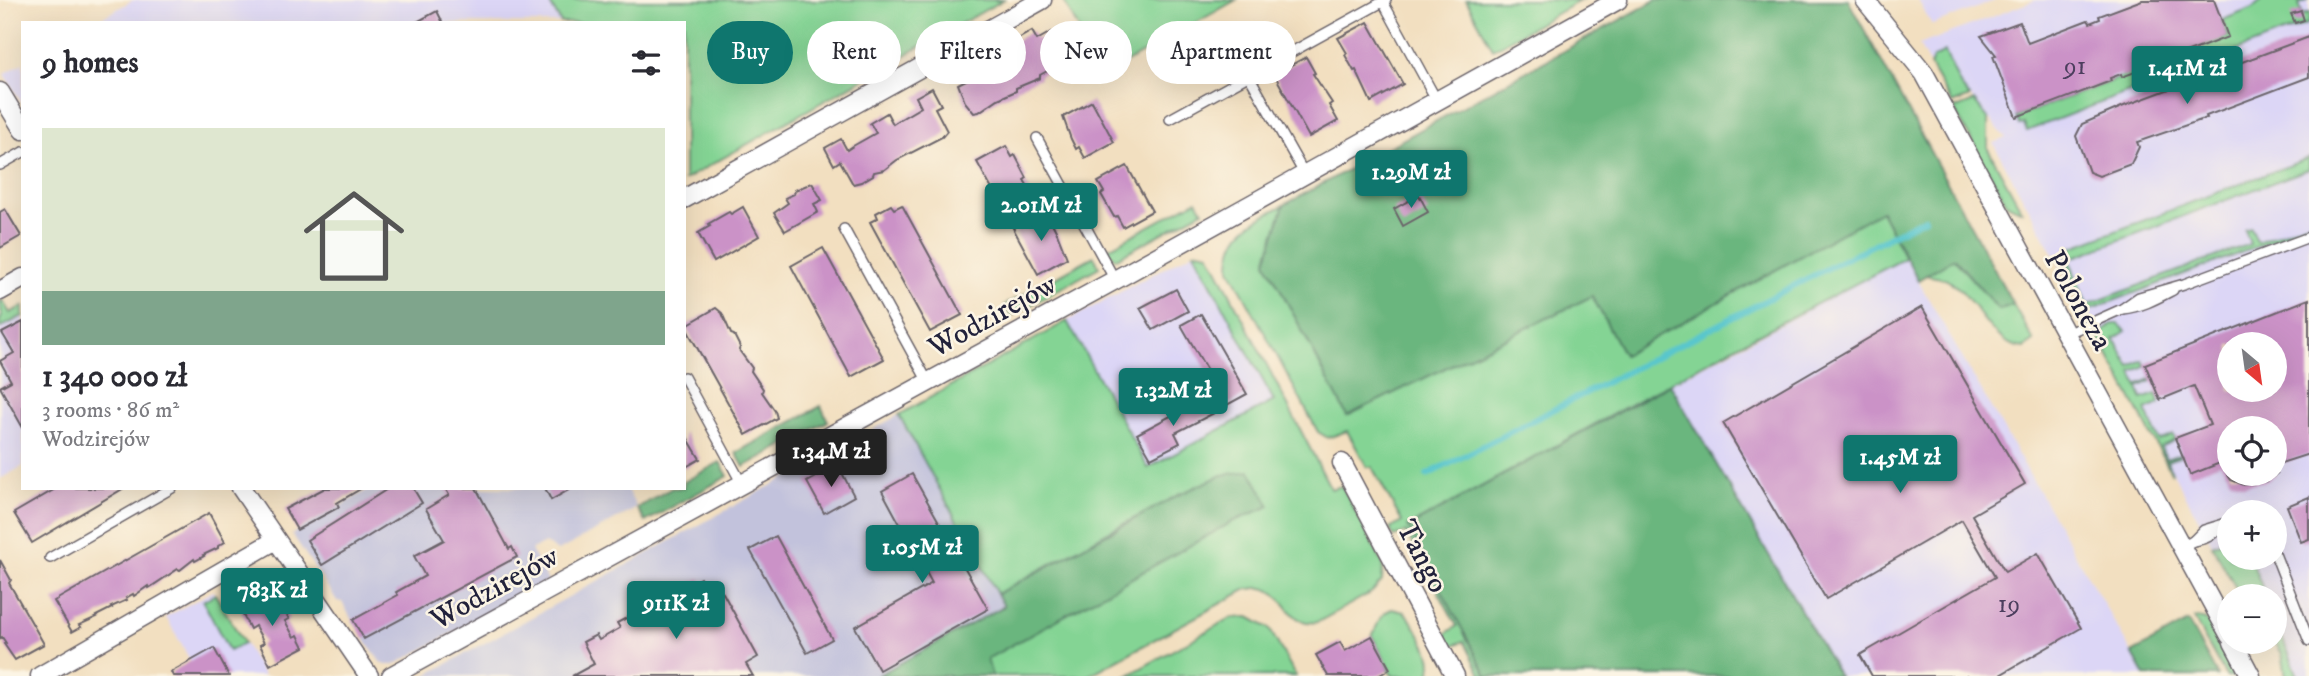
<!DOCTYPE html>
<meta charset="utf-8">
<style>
:root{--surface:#fff;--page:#f2f2f3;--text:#2b2b33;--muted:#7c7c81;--accent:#0f766e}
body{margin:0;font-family:"IM FELL DW Pica",serif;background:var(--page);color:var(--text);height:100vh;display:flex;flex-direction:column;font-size:26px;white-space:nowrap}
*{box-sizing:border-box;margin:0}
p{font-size:23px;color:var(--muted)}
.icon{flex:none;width:38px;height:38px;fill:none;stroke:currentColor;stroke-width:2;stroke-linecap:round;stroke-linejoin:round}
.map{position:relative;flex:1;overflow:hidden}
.details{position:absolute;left:21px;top:21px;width:665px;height:469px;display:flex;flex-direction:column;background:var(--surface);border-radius:0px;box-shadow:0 7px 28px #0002}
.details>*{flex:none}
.top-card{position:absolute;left:707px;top:21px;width:665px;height:63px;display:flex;gap:14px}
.needle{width:46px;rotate:151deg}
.tools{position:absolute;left:2217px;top:332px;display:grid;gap:14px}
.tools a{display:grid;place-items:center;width:70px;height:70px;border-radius:50%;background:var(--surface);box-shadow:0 7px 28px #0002;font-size:35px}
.price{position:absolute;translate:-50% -60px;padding:0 16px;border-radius:7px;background:var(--accent);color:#fff;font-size:23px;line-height:46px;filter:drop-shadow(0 2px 4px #0008)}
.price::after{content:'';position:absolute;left:50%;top:42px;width:21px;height:16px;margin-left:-10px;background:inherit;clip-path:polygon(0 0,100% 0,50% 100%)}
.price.on{background:#222;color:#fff}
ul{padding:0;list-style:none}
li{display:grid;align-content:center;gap:14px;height:371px;padding:0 21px}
li span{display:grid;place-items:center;height:217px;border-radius:0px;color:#555}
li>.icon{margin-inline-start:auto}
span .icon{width:126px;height:126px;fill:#fffc;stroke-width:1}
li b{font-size:30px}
h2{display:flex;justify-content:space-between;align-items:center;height:84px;padding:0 21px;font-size:30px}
.tag{padding:0 24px;border-radius:32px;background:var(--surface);box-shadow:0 7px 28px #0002;font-size:24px;line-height:63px}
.tag.on{background:var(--accent);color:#fff}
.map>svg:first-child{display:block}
</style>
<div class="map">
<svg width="2309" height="676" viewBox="0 0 2309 676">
<rect width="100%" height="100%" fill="#fcf5e5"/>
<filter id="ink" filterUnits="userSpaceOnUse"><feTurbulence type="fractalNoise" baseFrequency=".0143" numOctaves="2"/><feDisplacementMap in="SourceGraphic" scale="14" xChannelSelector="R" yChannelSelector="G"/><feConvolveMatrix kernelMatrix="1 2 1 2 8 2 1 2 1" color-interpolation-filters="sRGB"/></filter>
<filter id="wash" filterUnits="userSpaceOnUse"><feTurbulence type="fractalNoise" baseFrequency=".00686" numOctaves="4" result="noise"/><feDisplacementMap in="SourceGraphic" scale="28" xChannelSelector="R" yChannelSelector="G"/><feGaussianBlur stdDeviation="1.57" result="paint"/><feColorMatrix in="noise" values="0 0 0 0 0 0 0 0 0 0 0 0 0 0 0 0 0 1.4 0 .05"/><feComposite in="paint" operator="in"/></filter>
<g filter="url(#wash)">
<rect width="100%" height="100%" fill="#f2dfc0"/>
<g fill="#dcd6f6" fill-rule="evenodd">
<polygon points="133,0 548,0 561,23 93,23"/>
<polygon points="1918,0 1997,0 1932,25"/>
<path d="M 2036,0 L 2309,0 L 2309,676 L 2286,676 L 2282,654 L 2275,642 L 2275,597 L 2241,597 L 1993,143 L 2006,138 L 1960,85 L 1945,53 L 1933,58 L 1930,65 L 1919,45 ZM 2230,345 L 2275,345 L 2275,390 L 2230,390 ZM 2230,429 L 2275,429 L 2275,474 L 2230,474 ZM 2230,513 L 2275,513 L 2275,558 L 2230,558 Z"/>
<polygon points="23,63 23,105 4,74"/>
<polygon points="1194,252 1274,401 1148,468 1067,321"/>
<polygon points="1905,258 2145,676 1839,676 1670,384"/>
<polygon points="23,316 23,466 0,479 0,328"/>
<polygon points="213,591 264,676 199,676 166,617"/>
</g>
<g fill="#c2c2dc">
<polygon points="899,415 1004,606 877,676 425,676"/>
<polygon points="371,488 626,488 637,508 558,551 545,543 531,550 548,581 394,665 386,665 381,663 353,622 342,602 337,601 292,534"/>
</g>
<g fill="#84d494" stroke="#537b68" stroke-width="2">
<polygon points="548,0 1003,0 684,180 684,23 561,23"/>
<polygon points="1063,0 1236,0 1104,75"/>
<polygon points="1466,0 1581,0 1493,49"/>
<polygon points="2262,0 2309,0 2299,4 2303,15 2309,13 2309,23 2027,131 2024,124 2019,125 2016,117 2228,37 2222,20 2253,8"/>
<polygon points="1945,52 1960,85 1970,97 1952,104 1930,66 1933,58"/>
<polygon points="1974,101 1988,118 1988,149 2022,211 2007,204 1954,109"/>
<path d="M 2309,158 L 2309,169 L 2069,259 L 2087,305 L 2250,244 L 2245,230 L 2251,228 L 2257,242 L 2309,222 L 2309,227 L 2089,310 L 2083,305 C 2077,289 2058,261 2073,247 Z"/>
<polygon points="1197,200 1203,211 1115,259 1107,249"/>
<path d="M 1284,205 L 1266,262 L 1347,416 L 1592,296 L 1624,355 L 1881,211 L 1905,258 L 1742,343 L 1408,527 L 1487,676 L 1482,676 L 1464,641 L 1452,646 L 1445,634 L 1457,626 L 1406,532 L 1394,537 L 1390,529 L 1402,522 L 1372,467 L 1367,467 L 1347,431 L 1328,438 L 1318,432 L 1230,269 C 1229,230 1254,221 1284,205 Z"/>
<path d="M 1199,251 L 1209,253 L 1331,489 L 1342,486 L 1383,564 L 1382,581 L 1372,592 L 1318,622 C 1286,627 1289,593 1262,588 C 1257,587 1250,589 1245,590 L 1088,676 L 992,676 L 986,659 L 1234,521 L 1269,506 L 1222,475 L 1115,528 L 997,594 L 899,415 L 1067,321 L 1148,468 L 1274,401 L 1194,252 Z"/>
<polygon points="1094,256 1099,267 1011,316 1005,305"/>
<path d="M 1953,258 L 1999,310 L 2013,304 L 2034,341 L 2024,348 C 1987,345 1976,294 1947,280 C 1941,277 1932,277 1925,275 Z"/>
<polygon points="2,300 10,313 23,306 23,316 0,328 0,319 2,317 0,302"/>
<polygon points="2112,324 2118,324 2126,331 2114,339 2130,367 2143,360 2145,366 2132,372 2137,385 2151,379 2151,381 2138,387 2142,399 2156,394 2160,404 2146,410 2159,441 2173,435 2175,440 2161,447 2166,459 2180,454 2181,456 2167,461 2172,474 2098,336"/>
<polygon points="2229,538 2230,558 2255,558 2252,562 2266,597 2241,597 2212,545"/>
<polygon points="215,594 244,643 229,651 203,601"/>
<path d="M 1392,609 L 1404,612 L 1409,617 C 1418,633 1439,658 1428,676 L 1393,676 L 1388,670 L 1390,669 L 1372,636 C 1379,625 1377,615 1392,609 Z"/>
<polygon points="1249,617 1269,628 1296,676 1127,676 1218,625 1231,618"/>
<polygon points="2198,618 2206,620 2210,625 2236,676 2226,676 2194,619"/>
<polygon points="2275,619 2280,619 2282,625 2278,627 2298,676 2286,676 2282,654 2275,642"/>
</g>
<g fill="#6bb67e" stroke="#466c5c" stroke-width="2">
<polygon points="1656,0 1848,0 2013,304 1999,310 1954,258 1918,280 1881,211 1624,355 1592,296 1347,416 1266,262 1284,205"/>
<polygon points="1670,384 1839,676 1487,676 1408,527"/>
<polygon points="821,406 828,421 744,467 736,453"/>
<polygon points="720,462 728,476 645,522 637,508 672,488 684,488 684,482"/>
<polygon points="1250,471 1270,506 1234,521 987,659 992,676 877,676 1004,606 997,594 1180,494 1222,475"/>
<polygon points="2188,622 2218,676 2145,676 2132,653"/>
</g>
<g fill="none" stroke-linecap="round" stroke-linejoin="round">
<polyline stroke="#59c6cd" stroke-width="6" points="1427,475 1925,218"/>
</g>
<g id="blocks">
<g fill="#cb92c7" fill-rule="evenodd">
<polygon points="2142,0 2214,0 2228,37 2122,77 2121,74 2110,78 2111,81 2016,117 1993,56 1996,55 1981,36 2020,22 2028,43 2088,20 2090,23 2100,19 2099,16"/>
<polygon points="437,11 443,23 415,23"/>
<polygon points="2301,11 2304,20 2295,23 2291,14"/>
<polygon points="1368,22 1403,84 1371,102 1356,70 1354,71 1345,55 1347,53 1338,38"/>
<polygon points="1032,31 1037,40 1051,32 1062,47 1067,60 1040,75 1040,78 1016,88 1016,91 998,99 979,112 974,113 965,102 958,84 972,77 967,68 986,58 992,66 997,61 1002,58 1004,59 1006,55 1018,50 1013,42"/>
<polygon points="2309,37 2309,77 2206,116 2207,118 2137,142 2139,147 2131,164 2099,176 2089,172 2076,136 2082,124 2124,106"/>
<polygon points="1306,57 1315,73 1313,74 1332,103 1329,105 1338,121 1309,137 1274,74"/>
<polygon points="932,88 941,105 935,108 947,131 942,137 897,160 884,170 874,172 873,175 861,182 853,184 840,161 834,165 825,148 841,139 847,150 853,146 876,133 870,123 887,113 893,124 899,120 921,107 916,97"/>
<polygon points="1092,101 1114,142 1085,158 1079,147 1076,149 1071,139 1063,117"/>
<polygon points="1006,146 1012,157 1015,155 1027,178 1024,180 1030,190 1001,206 977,162"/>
<polygon points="1127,166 1152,211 1123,227 1117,216 1114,217 1101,194 1104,192 1098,182"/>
<polygon points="812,183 822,200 814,204 818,212 785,231 774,213 788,203 785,198 794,194 795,190"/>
<polygon points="1419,195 1428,212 1403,226 1394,209"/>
<polygon points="891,205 894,209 902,205 962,315 930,332 870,222 878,218 876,213"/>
<polygon points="743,207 759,236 714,262 698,233 710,226 708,224 729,212 731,214"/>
<polygon points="5,209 21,236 0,248 0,212"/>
<polygon points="1042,213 1048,223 1051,221 1057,233 1067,258 1038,274 1013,228"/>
<polygon points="823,248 884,359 851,377 791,266"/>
<polygon points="1176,289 1188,311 1153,330 1140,308"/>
<path d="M 2309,299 L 2309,454 L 2275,465 L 2275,429 L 2230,429 L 2230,474 L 2276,474 L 2267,481 L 2244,485 L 2231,480 L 2220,463 L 2190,475 L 2175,438 L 2210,425 L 2194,386 L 2160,400 L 2145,364 ZM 2230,345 L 2275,345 L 2275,390 L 2230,390 Z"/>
<polygon points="1922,307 2025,484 1972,515 2005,572 2038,553 2081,628 1998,676 1872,676 1860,655 1995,577 1962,520 1826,599 1723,423"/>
<polygon points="716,308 722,313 731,334 734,335 740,347 739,350 752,368 751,371 763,389 762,392 775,411 777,418 746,435 685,326"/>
<polygon points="1201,314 1247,394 1227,405 1181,325"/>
<polygon points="23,322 23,428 0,387 11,381 0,361 14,353 2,333"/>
<polygon points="1206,397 1214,413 1175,433 1180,443 1151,458 1137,434"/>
<polygon points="684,432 700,459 684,468"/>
<polygon points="838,465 854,496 824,513 807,482"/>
<polygon points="912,474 988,609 879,670 855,627 932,583 882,491"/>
<polygon points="57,488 124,488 32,543 14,513"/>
<polygon points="325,488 362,488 337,503 339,507 297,530 285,509"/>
<polygon points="389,488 413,488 422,503 322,565 307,540"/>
<polygon points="445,488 476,488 509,549 512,547 517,557 364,639 353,620 398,595 396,592 425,576 414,556 444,540 426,509 449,495"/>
<polygon points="545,488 572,488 551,500"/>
<polygon points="2309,497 2309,539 2301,542 2287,506"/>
<polygon points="209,513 225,542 218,546 218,548 203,555 204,556 195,561 194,559 180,570 178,569 149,588 148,586 134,596 133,594 126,598 127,600 111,607 112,608 96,616 97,617 79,625 81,627 72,632 54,601"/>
<polygon points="776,536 832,639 807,653 750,550"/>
<polygon points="0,560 11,580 9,583 44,644 15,660 4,644 6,643 2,637 0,639"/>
<polygon points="700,578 711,600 723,593 758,657 746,664 753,676 572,676 594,664 583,642 596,635 599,640 620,628 617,623 630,616 633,621 655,609 652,604 665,597 668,602 689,590 687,585"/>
<polygon points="275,593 289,619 285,621 294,637 298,635 304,647 270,665 260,645 264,643 260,635 255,626 250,629 241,611 254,604 254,601 260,598 262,600"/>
<polygon points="1372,636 1390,669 1378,676 1328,676 1316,655 1340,642 1345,651"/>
<polygon points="214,648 229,676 173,676 171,672"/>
</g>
</g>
</g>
<g filter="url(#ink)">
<use href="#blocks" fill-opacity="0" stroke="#6b646a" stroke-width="2"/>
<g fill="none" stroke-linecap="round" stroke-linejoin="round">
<defs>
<g id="lane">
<polyline points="1383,2 1437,101"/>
<polyline points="1249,76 1305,175"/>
<polyline points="1170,119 1386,0"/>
<polyline points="1037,138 1115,280"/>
<polyline points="0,165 23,152"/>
<polyline points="844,229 928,382"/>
<path d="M 2122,309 C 2142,307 2156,299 2173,290"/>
<polyline points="2066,334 2122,309 2139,297 2184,284 2309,237"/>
<polyline points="684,377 742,484"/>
<path d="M 2193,541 C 2207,539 2212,536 2220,526"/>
<polyline points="2182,547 2193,541 2204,530 2230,522"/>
<polyline points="2275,554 2309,641"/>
<polyline points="50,558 172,488"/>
</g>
<g id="street">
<polyline points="1865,0 1924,73 2230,636"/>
<polyline points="0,92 23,130"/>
<polyline points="684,199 1042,0"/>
<polyline points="0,291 23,278"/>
<polyline points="1342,463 1455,676"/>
<polyline points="241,488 369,676"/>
<polyline points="2233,642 2251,676"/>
<polyline points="40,676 276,540"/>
<polyline points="391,676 1115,280 1618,0"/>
</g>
</defs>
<use href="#lane" stroke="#6b646a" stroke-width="12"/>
<use href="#street" stroke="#6b646a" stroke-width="21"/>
<use href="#lane" stroke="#fff" stroke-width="9"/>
<use href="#street" stroke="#fff" stroke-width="18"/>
</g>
</g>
<g text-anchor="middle" stroke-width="5" stroke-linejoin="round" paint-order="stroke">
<g font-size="26" fill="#4c3e5e">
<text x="2075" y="74">91</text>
<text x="2009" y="612">19</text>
</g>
<g font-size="30" fill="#22223b" stroke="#fcf5e5">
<text transform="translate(2079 300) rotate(61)" y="10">Poloneza</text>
<text transform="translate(992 315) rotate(-29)" y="10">Wodzirejów</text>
<text transform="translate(1423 556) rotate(62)" y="10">Tango</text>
<text transform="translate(494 587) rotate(-29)" y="10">Wodzirejów</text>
</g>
</g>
</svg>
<div class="tools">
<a><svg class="needle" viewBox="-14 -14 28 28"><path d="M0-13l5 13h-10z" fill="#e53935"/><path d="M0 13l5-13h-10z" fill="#7c7c81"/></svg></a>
<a><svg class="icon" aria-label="locate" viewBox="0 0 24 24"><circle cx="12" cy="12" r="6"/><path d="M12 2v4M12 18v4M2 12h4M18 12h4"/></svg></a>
<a>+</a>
<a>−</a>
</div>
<b class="price" style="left:2187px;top:106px">1.41M zł</b>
<b class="price" style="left:1411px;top:210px">1.29M zł</b>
<b class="price" style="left:1041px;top:243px">2.01M zł</b>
<b class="price" style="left:1173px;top:428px">1.32M zł</b>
<b class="price on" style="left:831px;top:489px">1.34M zł</b>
<b class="price" style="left:1900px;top:495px">1.45M zł</b>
<b class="price" style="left:922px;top:585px">1.05M zł</b>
<b class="price" style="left:272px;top:628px">783K zł</b>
<b class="price" style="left:676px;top:641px">911K zł</b>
<div class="top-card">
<a class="tag on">Buy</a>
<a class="tag">Rent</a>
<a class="tag">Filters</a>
<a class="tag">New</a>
<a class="tag">Apartment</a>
</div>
<section class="details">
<h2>9 homes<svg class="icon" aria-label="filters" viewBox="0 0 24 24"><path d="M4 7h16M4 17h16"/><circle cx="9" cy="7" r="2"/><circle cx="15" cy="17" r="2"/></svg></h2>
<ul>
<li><span style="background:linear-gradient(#dfe7d0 75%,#7fa58c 0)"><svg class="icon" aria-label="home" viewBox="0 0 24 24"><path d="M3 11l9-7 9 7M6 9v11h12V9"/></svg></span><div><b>1 340 000 zł</b><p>3 rooms · 86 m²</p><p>Wodzirejów</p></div></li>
</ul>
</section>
</div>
